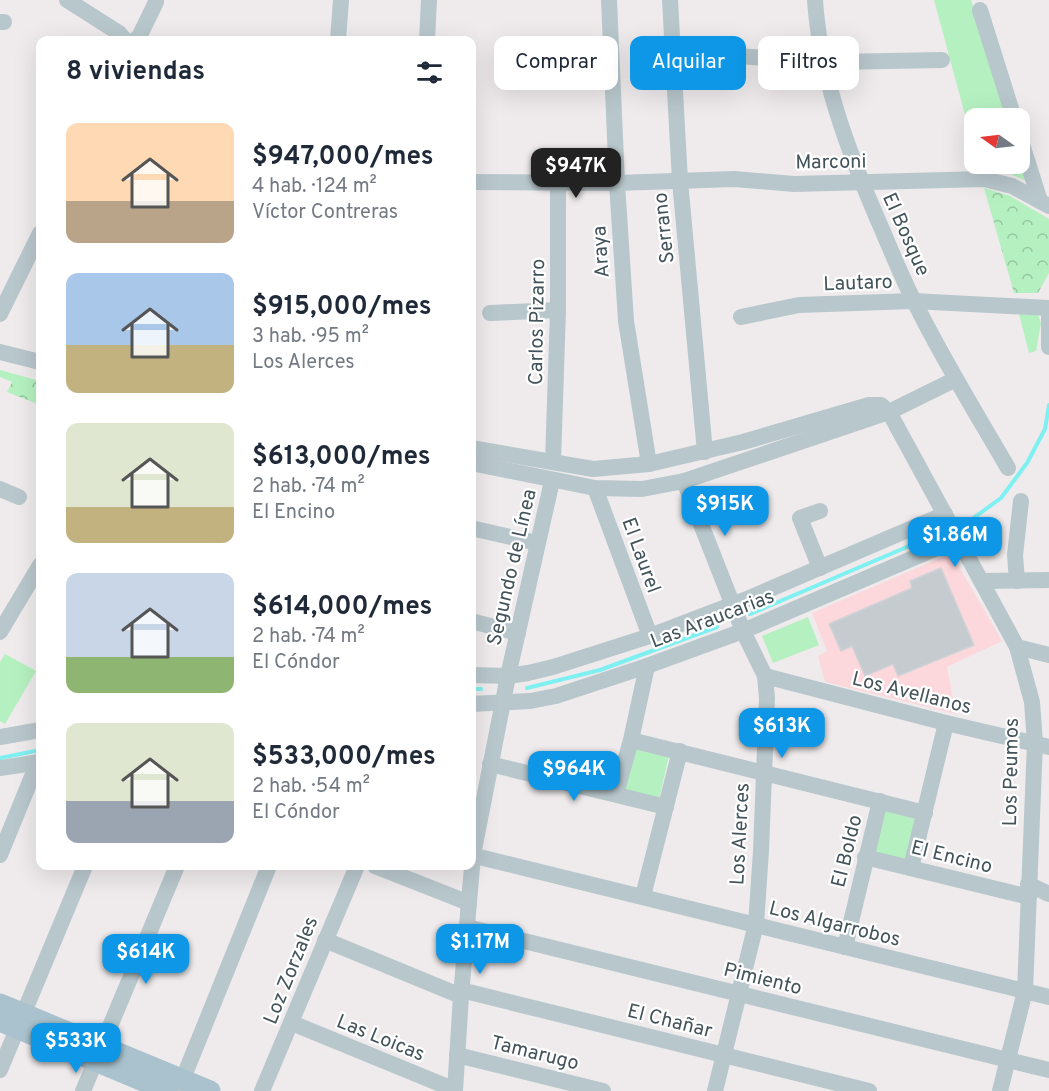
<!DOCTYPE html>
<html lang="es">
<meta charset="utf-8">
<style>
:root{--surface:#fff;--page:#f2f2f3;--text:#1f2937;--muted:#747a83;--accent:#0e97e6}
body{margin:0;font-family:Overpass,sans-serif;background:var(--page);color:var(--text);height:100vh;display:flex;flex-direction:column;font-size:22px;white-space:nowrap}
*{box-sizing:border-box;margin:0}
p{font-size:20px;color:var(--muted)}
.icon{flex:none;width:33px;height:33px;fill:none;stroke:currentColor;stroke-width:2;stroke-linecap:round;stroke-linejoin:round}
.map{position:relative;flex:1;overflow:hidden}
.details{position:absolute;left:36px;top:36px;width:440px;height:834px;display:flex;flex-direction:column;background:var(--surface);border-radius:12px;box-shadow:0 6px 24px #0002}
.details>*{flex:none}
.banner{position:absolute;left:494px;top:36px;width:465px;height:54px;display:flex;gap:12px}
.needle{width:39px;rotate:284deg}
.buttons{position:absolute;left:964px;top:108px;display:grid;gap:12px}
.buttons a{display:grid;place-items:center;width:66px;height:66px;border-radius:12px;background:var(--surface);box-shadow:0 6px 24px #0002;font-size:30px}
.price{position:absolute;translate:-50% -51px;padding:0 14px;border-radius:12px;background:var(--accent);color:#fff;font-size:20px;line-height:39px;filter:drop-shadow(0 2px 3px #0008)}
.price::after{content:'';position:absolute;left:50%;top:36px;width:18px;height:14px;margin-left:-9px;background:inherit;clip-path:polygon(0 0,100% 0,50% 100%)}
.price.active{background:#222;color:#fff}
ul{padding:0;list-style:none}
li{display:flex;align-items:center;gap:18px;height:150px;padding:0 30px}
li span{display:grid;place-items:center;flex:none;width:168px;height:120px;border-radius:12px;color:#555}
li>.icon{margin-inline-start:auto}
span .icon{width:72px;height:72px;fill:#fffc;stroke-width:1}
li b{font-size:26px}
h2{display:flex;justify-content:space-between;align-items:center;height:72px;padding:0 30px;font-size:26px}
.pill{padding:0 21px;border-radius:12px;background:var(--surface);box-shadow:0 6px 24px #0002;font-size:21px;line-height:54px}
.pill.active{background:var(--accent);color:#fff}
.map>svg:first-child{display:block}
</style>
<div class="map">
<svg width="1049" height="1091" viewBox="0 0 1049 1091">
<defs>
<pattern id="park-crowns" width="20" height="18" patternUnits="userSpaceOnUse" patternTransform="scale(1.5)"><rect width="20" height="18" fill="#b5f1c0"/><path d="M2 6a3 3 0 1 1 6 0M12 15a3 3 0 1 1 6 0" fill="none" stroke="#95c69f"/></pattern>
</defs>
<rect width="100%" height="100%" fill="#efebec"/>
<polygon fill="#fcd8dc" points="947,555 954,558 1002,641 947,667 956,714 825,682 818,656 827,651 812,613"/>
<g fill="#b5f1c0">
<polygon points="934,0 971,0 1009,118 975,118 975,152"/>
<polygon points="978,164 1020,164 1030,183 998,168 979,168"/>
<polygon points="1019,314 1038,315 1041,323 1036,351 1029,353"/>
<polygon points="808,617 819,645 773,663 762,636"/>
<polygon points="5,654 36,671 5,724 0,721 0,662"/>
<polygon points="633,748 669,756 659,799 621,792"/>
<polygon points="882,806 919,815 907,861 871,851"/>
</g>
<g fill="url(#park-crowns)">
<polygon points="984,188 1010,196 1049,219 1049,273 1038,293 1014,293"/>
<polygon points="0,370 40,381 40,405 7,392 12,382 0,377"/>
</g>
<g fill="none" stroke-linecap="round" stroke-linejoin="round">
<g stroke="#7ff0f1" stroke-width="4">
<polyline points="968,522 1001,498 1027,463 1045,429 1049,405"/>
<polyline points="750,614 935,535"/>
<polyline points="527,688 600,670 717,627"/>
<polyline points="471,689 481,689"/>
<polyline points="0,758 40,750"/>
</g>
</g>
<polygon fill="#c5cbcf" stroke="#cfd3d8" stroke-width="1.5" points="941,568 974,645 898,676 893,664 865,676 852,646 841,651 829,624 912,588 910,581"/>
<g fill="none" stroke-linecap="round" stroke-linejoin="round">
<g stroke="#b8c7cc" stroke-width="16">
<polyline points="67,0 119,33 125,40"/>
<polyline points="609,0 617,183 626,321 649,464"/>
<polyline points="670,0 680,181 705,452"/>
<path d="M 815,0 C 820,76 847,148 877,218 C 889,245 900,274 914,301 C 942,358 976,413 1008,468"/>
<polyline points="980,10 1014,118"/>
<polyline points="0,22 4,22"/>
<polyline points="135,40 139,37 156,2"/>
<polyline points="338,40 341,0"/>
<polyline points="427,40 429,0"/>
<polyline points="672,52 834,62 942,60"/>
<polyline points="1020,138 1040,201"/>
<polyline points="471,182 617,183 734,179 794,184 984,179 1012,186 1049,206"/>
<polyline points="490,313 558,310"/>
<polyline points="1049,313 1049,347"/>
<polyline points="0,314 40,233"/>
<polyline points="741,317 799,305 913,301 1049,308"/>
<polyline points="0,352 40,362"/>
<polyline points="471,448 593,469 649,464 743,442 869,405 881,405 889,412 1017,647 1032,702 1035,743 1025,991 1000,1091"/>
<polyline points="553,462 558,310 558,182"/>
<polyline points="471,463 595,488 642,489 684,481 889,412 956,379"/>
<polyline points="684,481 743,631 765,676 767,698 761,851 756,924 715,1091"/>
<polyline points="595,488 650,636"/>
<polyline points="0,489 19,497"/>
<polyline points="471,528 537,543"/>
<polyline points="820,568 800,518 820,511"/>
<polyline points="981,581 1049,580"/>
<polyline points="1017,581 1015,555 1021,501"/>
<polyline points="471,621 518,633"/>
<polyline points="0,632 40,565"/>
<polyline points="1017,647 1049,655"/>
<polyline points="471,675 508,676 528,673 553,667 650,636 747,599 945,514"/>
<polyline points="765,676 946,723 1049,747"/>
<polyline points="471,704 530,701 556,696 647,666 743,631 958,539"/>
<polyline points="0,737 40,730"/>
<polyline points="631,740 925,813"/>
<polyline points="490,764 666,807"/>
<polyline points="0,768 40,762"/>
<polyline points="616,794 631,740 647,666"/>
<polyline points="0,855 38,762"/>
<polyline points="471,855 1049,997"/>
<polyline points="865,857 1029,897"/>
<polyline points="375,866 469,903"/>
<polyline points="911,868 946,723"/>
<polyline points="1028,884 1049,894"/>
<polyline points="643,896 680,751"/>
<polyline points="467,927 1049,1070"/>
<polyline points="325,940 461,996"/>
<polyline points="845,947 880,801"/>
<polyline points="461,990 869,1091"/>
<polyline points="292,1023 455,1090"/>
<polyline points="457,1055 603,1091"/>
<polyline points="0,1070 85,866"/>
<polyline points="83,1091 177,866"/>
<polyline points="178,1091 269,866"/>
<polyline points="262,1091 357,866"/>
<polyline points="455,1091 461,996 473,855 508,676 552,481"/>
</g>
<g stroke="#a9c2cd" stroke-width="21">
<polyline points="0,1004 210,1091"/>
<polyline points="0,1021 167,1091"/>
</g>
</g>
<g text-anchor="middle" stroke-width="4.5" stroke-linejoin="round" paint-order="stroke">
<g font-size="20" fill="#43535a" stroke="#fff">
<text transform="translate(831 161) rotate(-1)" y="7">Marconi</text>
<text transform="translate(663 228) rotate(-96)" y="7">Serrano</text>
<text transform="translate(907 234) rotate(66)" y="7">El Bosque</text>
<text transform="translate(600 252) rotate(-94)" y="7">Araya</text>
<text transform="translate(858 282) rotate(-2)" y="7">Lautaro</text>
<text transform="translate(536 322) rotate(-89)" y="7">Carlos Pizarro</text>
<text transform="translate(642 555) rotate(70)" y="7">El Laurel</text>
<text transform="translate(511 567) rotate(-77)" y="7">Segundo de Línea</text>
<text transform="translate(712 618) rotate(-21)" y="7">Las Araucarias</text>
<text transform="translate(912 692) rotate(14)" y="7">Los Avellanos</text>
<text transform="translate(1010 772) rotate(-89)" y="7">Los Peumos</text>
<text transform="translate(739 834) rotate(-87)" y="7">Los Alerces</text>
<text transform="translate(846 851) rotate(-76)" y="7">El Boldo</text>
<text transform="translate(952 856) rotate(14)" y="7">El Encino</text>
<text transform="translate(835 923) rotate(14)" y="7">Los Algarrobos</text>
<text transform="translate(290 970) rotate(-68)" y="7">Loz Zorzales</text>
<text transform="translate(763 978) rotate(14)" y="7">Pimiento</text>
<text transform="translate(670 1020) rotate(14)" y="7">El Chañar</text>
<text transform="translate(381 1037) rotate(22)" y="7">Las Loicas</text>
<text transform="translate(535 1052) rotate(14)" y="7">Tamarugo</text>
</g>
</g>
</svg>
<div class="buttons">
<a><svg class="needle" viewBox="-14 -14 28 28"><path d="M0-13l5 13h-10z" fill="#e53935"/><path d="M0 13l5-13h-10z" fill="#747a83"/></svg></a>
</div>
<b class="price active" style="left:576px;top:199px">$947K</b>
<b class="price" style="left:725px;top:537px">$915K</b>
<b class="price" style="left:955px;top:568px">$1.86M</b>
<b class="price" style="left:782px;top:759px">$613K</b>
<b class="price" style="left:574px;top:802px">$964K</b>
<b class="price" style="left:480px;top:975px">$1.17M</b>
<b class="price" style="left:146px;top:985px">$614K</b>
<b class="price" style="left:76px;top:1074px">$533K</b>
<div class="banner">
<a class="pill">Comprar</a>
<a class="pill active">Alquilar</a>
<a class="pill">Filtros</a>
</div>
<section class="details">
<h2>8 viviendas<svg class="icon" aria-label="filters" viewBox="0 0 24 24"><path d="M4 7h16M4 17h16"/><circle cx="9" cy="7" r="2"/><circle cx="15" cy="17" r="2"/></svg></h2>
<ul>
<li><span style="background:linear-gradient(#ffd9b3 65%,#b9a48a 0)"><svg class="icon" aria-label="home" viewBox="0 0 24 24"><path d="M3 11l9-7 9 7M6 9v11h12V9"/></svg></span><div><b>$947,000/mes</b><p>4 hab. · 124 m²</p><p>Víctor Contreras</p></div></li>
<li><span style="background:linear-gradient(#a9c7e8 60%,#c2b280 0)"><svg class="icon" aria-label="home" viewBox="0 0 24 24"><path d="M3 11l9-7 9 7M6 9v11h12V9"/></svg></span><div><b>$915,000/mes</b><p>3 hab. · 95 m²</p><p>Los Alerces</p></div></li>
<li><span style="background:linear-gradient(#dfe7d0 70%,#c2b280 0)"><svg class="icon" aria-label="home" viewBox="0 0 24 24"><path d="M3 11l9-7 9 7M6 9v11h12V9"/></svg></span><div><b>$613,000/mes</b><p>2 hab. · 74 m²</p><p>El Encino</p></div></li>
<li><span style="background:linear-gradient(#c9d6e8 70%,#8fb573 0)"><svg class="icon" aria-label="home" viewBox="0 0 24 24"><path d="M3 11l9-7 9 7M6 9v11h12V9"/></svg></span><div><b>$614,000/mes</b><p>2 hab. · 74 m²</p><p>El Cóndor</p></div></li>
<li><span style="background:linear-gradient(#dfe7d0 65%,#9aa5b1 0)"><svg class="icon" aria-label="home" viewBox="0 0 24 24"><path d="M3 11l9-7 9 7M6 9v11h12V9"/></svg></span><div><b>$533,000/mes</b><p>2 hab. · 54 m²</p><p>El Cóndor</p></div></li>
</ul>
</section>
</div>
